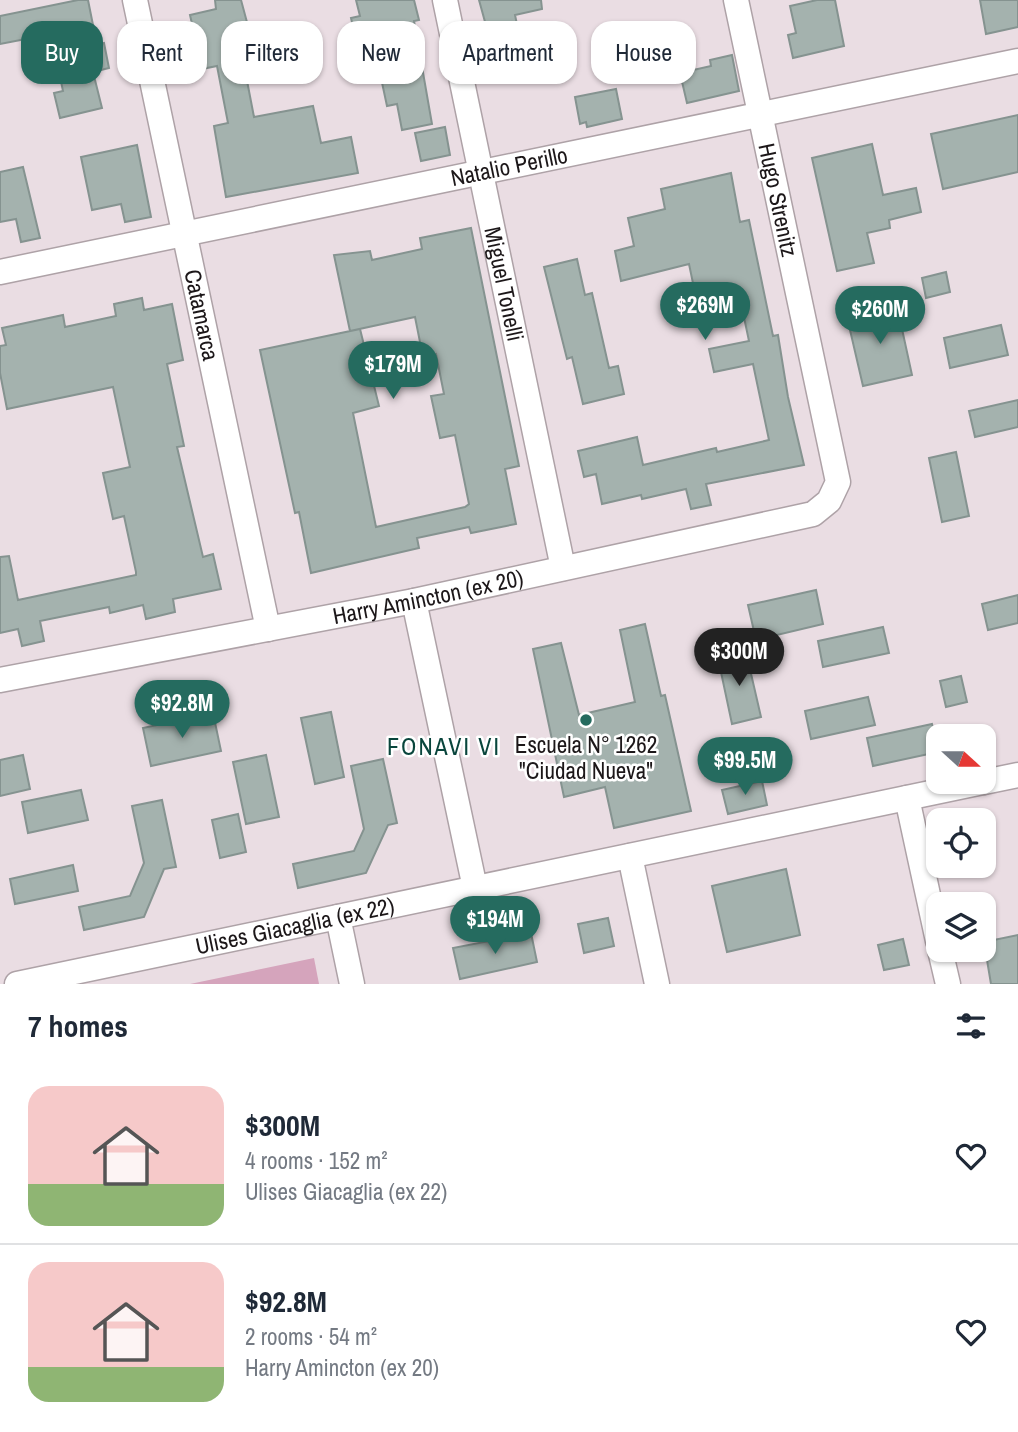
<!DOCTYPE html>
<meta charset="utf-8">
<style>
:root{--surface:#fff;--page:#f2f2f3;--text:#1f2937;--muted:#747a83;--line:#e0e1e3;--accent:#256b5f}
body{margin:0;font-family:"Archivo Narrow",sans-serif;background:var(--page);color:var(--text);height:100vh;display:flex;flex-direction:column;font-size:26px;white-space:nowrap}
*{box-sizing:border-box;margin:0}
p{font-size:23px;color:var(--muted)}
.icon{flex:none;width:38px;height:38px;fill:none;stroke:currentColor;stroke-width:2;stroke-linecap:round;stroke-linejoin:round}
.map{position:relative;height:984px;overflow:hidden}
.sheet{display:flex;flex-direction:column;background:var(--surface);flex:1}
.sheet>*{flex:none}
.guide{position:absolute;left:21px;top:21px;width:976px;height:63px;display:flex;gap:14px}
.needle{width:46px;rotate:111deg}
.controls{position:absolute;left:926px;top:724px;display:grid;gap:14px}
.controls a{display:grid;place-items:center;width:70px;height:70px;border-radius:14px;background:var(--surface);box-shadow:0 2px 5px #0004;font-size:35px}
.price{position:absolute;translate:-50% -60px;padding:0 16px;border-radius:24px;background:var(--accent);color:#fff;font-size:23px;line-height:46px;filter:drop-shadow(0 2px 4px #0008)}
.price::after{content:'';position:absolute;left:50%;top:42px;width:21px;height:16px;margin-left:-10px;background:inherit;clip-path:polygon(0 0,100% 0,50% 100%)}
.price.selected{background:#222;color:#fff}
ul{padding:0;list-style:none}
li{display:flex;align-items:center;gap:21px;height:175px;padding:0 28px}
li+li{border-top:2px solid var(--line)}
li span{display:grid;place-items:center;flex:none;width:196px;height:140px;border-radius:21px;color:#555}
li>.icon{margin-inline-start:auto}
span .icon{width:84px;height:84px;fill:#fffc;stroke-width:1}
li b{font-size:30px}
h2{display:flex;justify-content:space-between;align-items:center;height:84px;padding:0 28px;font-size:30px}
.chip{padding:0 24px;border-radius:21px;background:var(--surface);box-shadow:0 2px 5px #0004;font-size:24px;line-height:63px}
.chip.selected{background:var(--accent);color:#fff}
.map>svg:first-child{display:block}
</style>
<div class="map">
<svg width="1018" height="984" viewBox="0 0 1018 984">
<rect width="100%" height="100%" fill="#eadde3"/>
<polygon fill="#d5a4bc" points="314,958 319,984 190,984"/>
<g fill="#a4b2ae" stroke="#859390" stroke-width="2">
<polygon points="78,0 88,0 97,45 104,43 109,68 93,72 102,108 60,118 54,93 63,91 53,43 32,47 31,38 0,44 0,16"/>
<polygon points="215,0 241,0 248,26 237,29 254,117 313,106 321,143 351,137 358,173 226,197 214,126 228,123 217,66 202,69 190,15 216,9"/>
<polygon points="356,0 414,0 419,20 414,21 432,124 402,130 397,104 387,106 374,45 358,49 351,18 360,16"/>
<polygon points="479,0 541,0 542,9 515,15 519,34 490,40"/>
<polygon points="817,0 835,0 844,46 793,58 788,35 796,33 790,6"/>
<polygon points="980,0 1018,0 1018,27 986,34"/>
<polygon points="732,55 739,91 687,103 680,73 711,66 710,60"/>
<polygon points="616,89 622,119 587,127 586,122 580,124 575,97"/>
<polygon points="1018,115 1018,172 943,189 931,134"/>
<polygon points="445,127 450,155 421,161 415,133"/>
<polygon points="872,144 883,195 916,188 921,212 889,220 890,228 867,233 874,263 837,271 812,158"/>
<polygon points="137,145 151,217 125,222 121,204 92,210 81,157"/>
<polygon points="23,167 40,238 21,242 16,219 0,222 0,172"/>
<polygon points="731,173 740,222 749,220 773,336 778,335 788,397 804,465 706,484 711,505 691,509 686,489 642,499 641,495 602,504 596,474 584,477 578,451 637,437 643,465 716,448 717,452 769,440 753,364 714,372 709,349 749,341 741,303 699,312 689,264 621,281 615,251 634,246 628,218 665,209 661,189"/>
<polygon points="471,228 519,466 505,469 516,524 471,533 469,527 417,538 419,548 311,573 299,512 295,513 260,350 360,329 379,406 353,413 376,527 465,507 469,504 455,435 440,438 431,396 444,394 436,354 423,357 415,317 350,331 334,255 370,251 372,260 422,249 420,238"/>
<polygon points="577,259 585,295 592,293 609,368 618,366 624,394 583,404 572,357 567,359 544,267"/>
<polygon points="946,272 950,292 926,298 922,278"/>
<polygon points="142,298 144,310 172,304 183,360 167,364 184,446 177,447 203,557 213,554 221,589 173,599 175,612 146,619 143,605 110,613 109,607 40,621 44,641 22,646 18,629 0,633 0,557 9,556 18,600 136,575 136,572 124,516 113,519 103,473 130,467 113,387 7,409 0,373 0,346 6,345 2,328 63,315 65,327 116,316 114,304"/>
<polygon points="897,306 912,375 863,386 847,317"/>
<polygon points="1001,325 1008,355 950,368 944,338"/>
<polygon points="1018,400 1018,427 975,437 969,411"/>
<polygon points="956,452 969,516 942,522 929,458"/>
<polygon points="816,590 823,624 756,640 748,605"/>
<polygon points="1018,595 1018,623 988,630 982,604"/>
<polygon points="645,624 661,696 665,695 691,811 614,828 605,787 564,797 533,649 561,643 579,715 635,702 620,630"/>
<polygon points="883,627 889,653 823,667 818,641"/>
<polygon points="746,652 761,717 732,724 718,658"/>
<polygon points="961,676 967,702 946,707 940,681"/>
<polygon points="868,697 875,725 811,739 805,711"/>
<polygon points="331,712 344,777 315,784 301,718"/>
<polygon points="213,713 221,751 151,766 143,728"/>
<polygon points="932,724 938,752 873,766 867,738"/>
<polygon points="23,755 30,789 0,796 0,760"/>
<polygon points="266,755 279,817 246,824 233,762"/>
<polygon points="383,759 397,823 388,825 366,873 298,888 293,864 354,851 364,829 351,766"/>
<polygon points="762,781 767,805 728,814 722,790"/>
<polygon points="81,790 88,820 28,833 22,802"/>
<polygon points="162,800 176,867 164,869 144,917 84,930 79,907 130,896 144,863 132,806"/>
<polygon points="238,814 246,852 220,858 212,820"/>
<polygon points="73,865 78,891 15,904 10,879"/>
<polygon points="786,869 800,935 727,952 712,886"/>
<polygon points="608,918 614,946 584,953 578,924"/>
<polygon points="531,933 537,962 460,979 453,948"/>
<polygon points="1018,935 1018,984 991,984 984,942"/>
<polygon points="903,939 909,965 884,970 878,945"/>
</g>
<g fill="none" stroke-linecap="round" stroke-linejoin="round">
<defs>
<g id="minor">
<path id="s1" d="M 135,0 L 268,629"/>
<path id="s2" d="M 445,0 L 563,568"/>
<path id="s3" d="M 0,272 L 1018,61"/>
<polyline points="414,601 475,888"/>
<path id="s4" d="M 0,680 L 414,601 L 813,514 L 829,501 L 838,482 L 736,0"/>
<polyline points="984,782 1018,775"/>
<polyline points="907,798 938,941"/>
<polyline points="630,856 657,984"/>
<polyline points="338,917 352,984"/>
<polyline points="940,950 948,984"/>
<path id="s5" d="M 17,984 L 983,782"/>
</g>
</defs>
<use href="#minor" stroke="#aea2a7" stroke-width="27"/>
<use href="#minor" stroke="#fff" stroke-width="24"/>
</g>
<circle fill="#256b5f" stroke="#fff" stroke-width="2.5" cx="586" cy="720" r="7"/>
<g text-anchor="middle" stroke-width="5" stroke-linejoin="round" paint-order="stroke">
<g font-size="23" fill="#1c1719" stroke="#fff">
<text dy="8" stroke="none"><textPath href="#s3" startOffset="520">Natalio Perillo</textPath></text>
<text transform="translate(778 200) rotate(78)" y="8">Hugo Strenitz</text>
<text dy="8" stroke="none"><textPath href="#s2" startOffset="290">Miguel Tonelli</textPath></text>
<text dy="8" stroke="none"><textPath href="#s1" startOffset="322">Catamarca</textPath></text>
<text dy="8" stroke="none"><textPath href="#s4" startOffset="436">Harry Amincton (ex 20)</textPath></text>
<text dy="8" stroke="none"><textPath href="#s5" startOffset="284">Ulises Giacaglia (ex 22)</textPath></text>
</g>
<g font-size="23" fill="#1c1719" stroke="#fff">
<text x="586" y="753">Escuela N° 1262<tspan x="586" dy="26">"Ciudad Nueva"</tspan></text>
</g>
<g font-size="24" letter-spacing="2" fill="#09453c" stroke="#fff">
<text x="444" y="755">FONAVI VI</text>
</g>
</g>
</svg>
<div class="controls">
<a><svg class="needle" viewBox="-14 -14 28 28"><path d="M0-13l5 13h-10z" fill="#e53935"/><path d="M0 13l5-13h-10z" fill="#747a83"/></svg></a>
<a><svg class="icon" aria-label="locate" viewBox="0 0 24 24"><circle cx="12" cy="12" r="6"/><path d="M12 2v4M12 18v4M2 12h4M18 12h4"/></svg></a>
<a><svg class="icon" aria-label="layers" viewBox="0 0 24 24"><path d="M12 4l9 5-9 5-9-5zM3 14l9 5 9-5"/></svg></a>
</div>
<b class="price" style="left:705px;top:342px">$269M</b>
<b class="price" style="left:880px;top:346px">$260M</b>
<b class="price" style="left:393px;top:401px">$179M</b>
<b class="price selected" style="left:739px;top:688px">$300M</b>
<b class="price" style="left:182px;top:740px">$92.8M</b>
<b class="price" style="left:745px;top:797px">$99.5M</b>
<b class="price" style="left:495px;top:956px">$194M</b>
<div class="guide">
<a class="chip selected">Buy</a>
<a class="chip">Rent</a>
<a class="chip">Filters</a>
<a class="chip">New</a>
<a class="chip">Apartment</a>
<a class="chip">House</a>
</div>
</div>
<section class="sheet">
<h2>7 homes<svg class="icon" aria-label="filters" viewBox="0 0 24 24"><path d="M4 7h16M4 17h16"/><circle cx="9" cy="7" r="2"/><circle cx="15" cy="17" r="2"/></svg></h2>
<ul>
<li><span style="background:linear-gradient(#f6c9c9 70%,#8fb573 0)"><svg class="icon" aria-label="home" viewBox="0 0 24 24"><path d="M3 11l9-7 9 7M6 9v11h12V9"/></svg></span><div><b>$300M</b><p>4 rooms · 152 m²</p><p>Ulises Giacaglia (ex 22)</p></div><svg class="icon" aria-label="heart" viewBox="0 0 24 24"><path d="M12 20l-8-8c-3-5 5-10 8-4 3-6 11-1 8 4z"/></svg></li>
<li><span style="background:linear-gradient(#f6c9c9 75%,#8fb573 0)"><svg class="icon" aria-label="home" viewBox="0 0 24 24"><path d="M3 11l9-7 9 7M6 9v11h12V9"/></svg></span><div><b>$92.8M</b><p>2 rooms · 54 m²</p><p>Harry Amincton (ex 20)</p></div><svg class="icon" aria-label="heart" viewBox="0 0 24 24"><path d="M12 20l-8-8c-3-5 5-10 8-4 3-6 11-1 8 4z"/></svg></li>
</ul>
</section>
